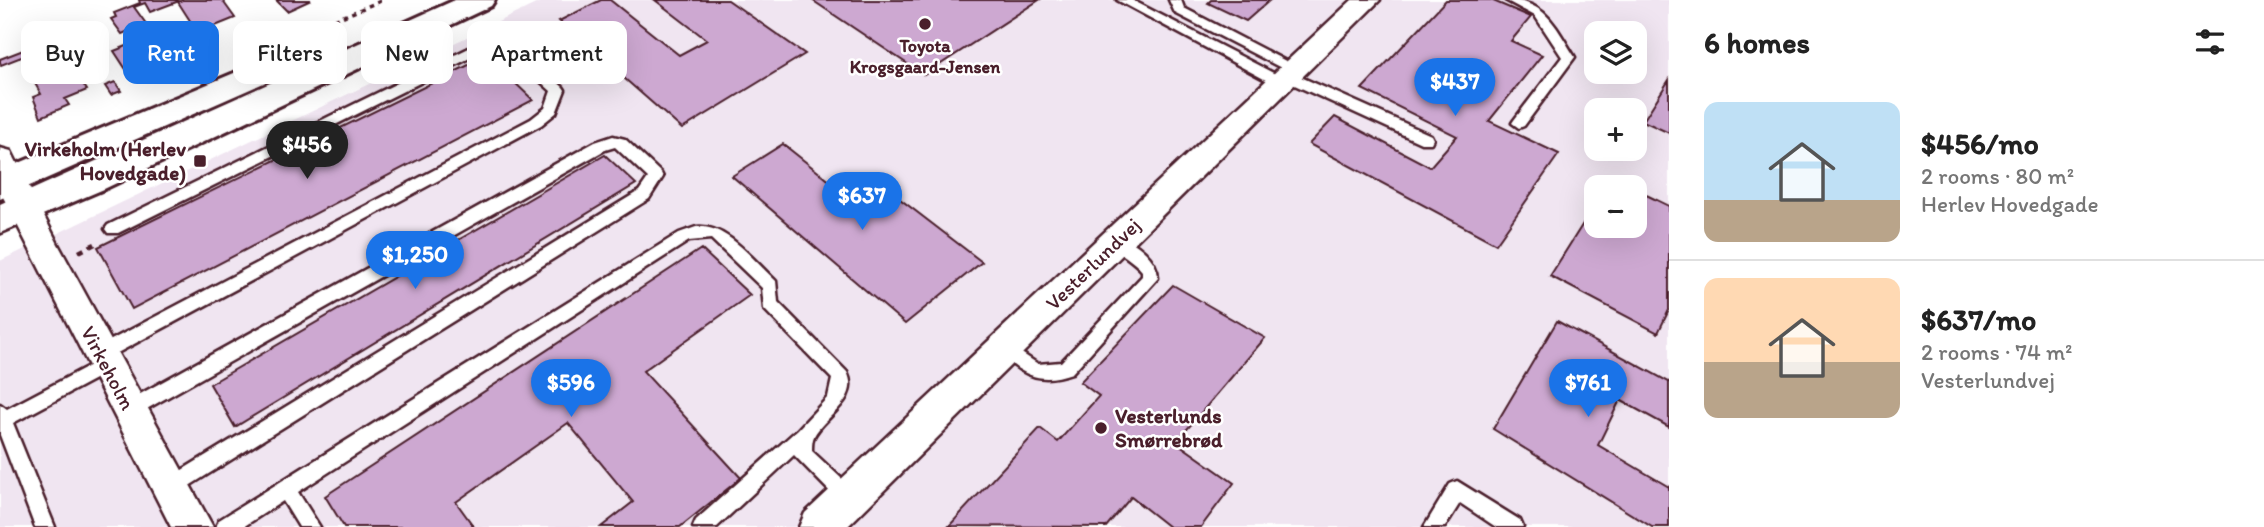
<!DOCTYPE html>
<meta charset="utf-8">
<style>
:root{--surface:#fff;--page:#f6f6f6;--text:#222;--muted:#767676;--line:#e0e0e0;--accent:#1a73e8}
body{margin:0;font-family:Itim,sans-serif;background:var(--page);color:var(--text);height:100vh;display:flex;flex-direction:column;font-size:26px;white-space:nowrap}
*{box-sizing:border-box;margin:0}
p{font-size:23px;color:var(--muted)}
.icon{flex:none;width:38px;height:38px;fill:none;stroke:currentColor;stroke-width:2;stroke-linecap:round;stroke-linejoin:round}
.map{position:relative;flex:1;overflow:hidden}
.details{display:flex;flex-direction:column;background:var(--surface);width:595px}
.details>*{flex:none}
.banner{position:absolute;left:21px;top:21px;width:665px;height:63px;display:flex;gap:14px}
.tools{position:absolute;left:1584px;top:21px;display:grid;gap:14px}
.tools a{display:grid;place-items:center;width:63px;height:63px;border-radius:14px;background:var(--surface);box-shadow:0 7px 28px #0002;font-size:35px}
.price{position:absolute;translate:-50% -60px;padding:0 16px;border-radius:24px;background:var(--accent);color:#fff;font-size:23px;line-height:46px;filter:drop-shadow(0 2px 4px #0008)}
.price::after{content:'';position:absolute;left:50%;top:42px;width:21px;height:16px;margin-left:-10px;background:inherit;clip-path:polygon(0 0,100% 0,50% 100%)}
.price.active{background:#222;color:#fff}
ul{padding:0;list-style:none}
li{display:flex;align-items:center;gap:21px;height:175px;padding:0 35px}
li+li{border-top:2px solid var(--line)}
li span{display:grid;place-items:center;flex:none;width:196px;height:140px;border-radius:14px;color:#555}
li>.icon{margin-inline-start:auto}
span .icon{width:84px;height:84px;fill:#fffc;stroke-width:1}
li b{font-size:30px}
h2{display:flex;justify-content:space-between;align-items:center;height:84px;padding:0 35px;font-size:30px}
.chip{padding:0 24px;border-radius:14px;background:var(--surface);box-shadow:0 7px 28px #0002;font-size:24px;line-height:63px}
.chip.active{background:var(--accent);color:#fff}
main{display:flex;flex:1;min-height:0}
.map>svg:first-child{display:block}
</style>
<main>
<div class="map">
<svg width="1669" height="527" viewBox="0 0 1669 527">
<rect width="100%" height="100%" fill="#fff"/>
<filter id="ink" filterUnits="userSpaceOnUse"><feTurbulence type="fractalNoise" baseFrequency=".0143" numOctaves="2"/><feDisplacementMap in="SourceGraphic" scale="14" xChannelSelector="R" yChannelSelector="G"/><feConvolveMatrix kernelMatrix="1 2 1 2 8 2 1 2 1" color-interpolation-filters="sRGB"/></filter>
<g filter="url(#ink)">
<path fill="#f0e5f1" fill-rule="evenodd" d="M 544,0 L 1669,0 L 1669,527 L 0,527 L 0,261 ZM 1596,33 L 1634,33 L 1634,72 L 1596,72 ZM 1596,110 L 1634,110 L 1634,149 L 1596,149 ZM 1596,187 L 1634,187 L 1634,226 L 1596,226 Z"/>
<g fill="#cda8d1" stroke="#4a1f2b" stroke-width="2">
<polygon points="139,0 178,0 179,1 150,12 145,3 134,7 152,32 136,38 131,30 122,34 111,19 116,17 114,13 140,3"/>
<polygon points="182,0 222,0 235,18 198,33 178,2"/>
<polygon points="276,0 311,0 287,11"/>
<polygon points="601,0 610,0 679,55 707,40 655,0 728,0 805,54 682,129 559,21"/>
<polygon points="812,0 1039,0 924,75"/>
<polygon points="1211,0 1270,0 1246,21 1208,3"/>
<polygon points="1446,0 1491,0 1531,17 1511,41 1542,55 1489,121 1559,154 1496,244 1309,144 1335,117 1430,167 1457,136 1362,89"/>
<polygon points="57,37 60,42 1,65 0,62 0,59"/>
<polygon points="147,38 164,63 131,77 114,51"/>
<polygon points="487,56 533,100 132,309 98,247"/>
<polygon points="71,65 75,71 85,67 94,80 83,84 87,90 65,99 69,105 41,117 33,97 41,94 33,80"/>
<polygon points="1669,80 1669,133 1643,121"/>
<polygon points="115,82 121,91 111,95 105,86"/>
<polygon points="783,144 841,190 866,173 982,262 905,324 732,176"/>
<polygon points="605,155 636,184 235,427 210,384"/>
<polygon points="1611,178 1630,187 1606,187"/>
<polygon points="1634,189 1669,206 1669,310 1658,333 1550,276 1596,203 1596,226 1634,226"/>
<polygon points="701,249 750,295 643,371 741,478 680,527 601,527 633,502 568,423 456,502 474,527 344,527 325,496"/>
<polygon points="1173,285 1265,338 1176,442 1234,483 1201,527 1169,527 1131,497 1106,527 949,526 1040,428 1058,442 1099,396 1080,382"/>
<polygon points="1557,321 1669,382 1669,427 1620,400 1598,445 1669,487 1669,527 1652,527 1493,429"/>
</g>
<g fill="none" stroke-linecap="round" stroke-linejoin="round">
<defs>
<g id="service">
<polygon points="1117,0 1132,0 1283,78 1284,74 1294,74 1431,135 1433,139 1431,143 1421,143 1288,82 1287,86 1277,86"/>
<polygon points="1169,0 1181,0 1184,8 1303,70 1301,73 1291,73 1175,13"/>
<path d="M 1505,0 C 1546,0 1555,26 1575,57 L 1524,126 L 1519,128 L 1512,123 L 1514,120 L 1562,57 L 1535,16 Z"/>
<polygon points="504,38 509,39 563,87 565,90 556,113 541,125 108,358 112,360 115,365 112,370 13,423 55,527 35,527 0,435 0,404 7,409 98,361 92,354 94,349 531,119 545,108 551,91 502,47 484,51 118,233 108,233 105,229 108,225 475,45"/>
<polygon points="613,136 625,139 661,173 663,177 649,199 178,493 171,496 164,493 162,487 164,481 639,191 648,178 615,147 605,150 136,415 130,417 124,415 121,409 124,403 595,142"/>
<path d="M 696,227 C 726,223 755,262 776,281 L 778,302 L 847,372 C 862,402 820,418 813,439 C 812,443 812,447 812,451 L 856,492 L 858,498 L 856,504 L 849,507 L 842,504 L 794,455 L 717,527 L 693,527 L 696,520 L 798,429 L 828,397 L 832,379 L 764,309 L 762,288 L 711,239 L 689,241 L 298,492 L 320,527 L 299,527 L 283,501 L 243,527 L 216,527 L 219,520 L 679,233 Z"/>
<path d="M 1117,235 C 1135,241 1158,258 1158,278 L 1072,373 C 1049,381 1032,380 1013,365 C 1007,360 1000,356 997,349 L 999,344 L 1005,342 L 1038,364 L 1061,362 L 1142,276 L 1142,271 C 1132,259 1117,253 1109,241 L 1112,237 Z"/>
<polygon points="1457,481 1520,520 1523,527 1496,527 1460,503 1445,527 1424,527 1450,484"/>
</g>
<g id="minor">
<polygon points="1352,0 1380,0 847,527 799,527 805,513"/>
<polygon points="0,148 11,151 15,159 58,244 213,527 171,527 0,191"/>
</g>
<g id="secondary">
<polygon points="455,0 495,0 491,6 104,189 0,233 0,204"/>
<polygon points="287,51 298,54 303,61 298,68 0,199 0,171"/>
</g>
</defs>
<use href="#service" stroke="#4a1f2b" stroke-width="5"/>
<use href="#minor" stroke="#4a1f2b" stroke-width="5"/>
<use href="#secondary" stroke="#4a1f2b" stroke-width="6"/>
<polyline stroke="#4a1f2b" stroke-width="3.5" stroke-dasharray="4.5 4.5" stroke-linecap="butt" points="293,37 383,0"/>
<polyline stroke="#4a1f2b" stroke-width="4.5" stroke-dasharray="6 6" stroke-linecap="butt" points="79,252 99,242"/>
<use href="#service" fill="#fff" fill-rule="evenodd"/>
<use href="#minor" fill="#fff" fill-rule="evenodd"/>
<use href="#secondary" fill="#fff" fill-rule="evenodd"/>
</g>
</g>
<g fill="#4a1f2b" stroke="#fff" stroke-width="2.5">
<circle cx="925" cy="24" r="7"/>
<rect x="193" y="154" width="14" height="14" rx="3.5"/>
<circle cx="1101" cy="428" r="7"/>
</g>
<g text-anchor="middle" stroke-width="5" stroke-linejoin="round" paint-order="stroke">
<g font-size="18" font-weight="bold" fill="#4a1f2b" stroke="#fff">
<text x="925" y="52">Toyota<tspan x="925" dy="21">Krogsgaard-Jensen</tspan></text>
</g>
<g font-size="21" font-weight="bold" fill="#4a1f2b" stroke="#fff" text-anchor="end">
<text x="186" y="156">Virkeholm (Herlev<tspan x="186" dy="24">Hovedgade)</tspan></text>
<text x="1115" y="423" text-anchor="start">Vesterlunds<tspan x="1115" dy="24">Smørrebrød</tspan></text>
</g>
<g font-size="21" fill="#4a1f2b" stroke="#fff">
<text transform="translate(1093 264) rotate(-44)" y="7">Vesterlundvej</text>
<text transform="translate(108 368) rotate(62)" y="7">Virkeholm</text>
</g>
</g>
</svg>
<div class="tools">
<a><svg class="icon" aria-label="layers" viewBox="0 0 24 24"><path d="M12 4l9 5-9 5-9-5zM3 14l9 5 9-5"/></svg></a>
<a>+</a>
<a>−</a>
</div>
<b class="price" style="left:1455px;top:118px">$437</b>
<b class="price active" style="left:307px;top:181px">$456</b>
<b class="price" style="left:862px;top:232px">$637</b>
<b class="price" style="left:415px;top:291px">$1,250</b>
<b class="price" style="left:571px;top:419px">$596</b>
<b class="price" style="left:1588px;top:419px">$761</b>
<div class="banner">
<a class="chip">Buy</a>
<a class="chip active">Rent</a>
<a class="chip">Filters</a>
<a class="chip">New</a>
<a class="chip">Apartment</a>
</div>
</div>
<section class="details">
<h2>6 homes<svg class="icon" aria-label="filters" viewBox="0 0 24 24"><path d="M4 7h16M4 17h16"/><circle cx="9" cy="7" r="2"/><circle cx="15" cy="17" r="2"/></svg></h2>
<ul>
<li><span style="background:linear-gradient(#bfe0f5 70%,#b9a48a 0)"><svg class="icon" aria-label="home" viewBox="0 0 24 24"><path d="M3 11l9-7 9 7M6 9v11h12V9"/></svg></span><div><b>$456/mo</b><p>2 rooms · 80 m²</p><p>Herlev Hovedgade</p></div></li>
<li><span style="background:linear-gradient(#ffd9b3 60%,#b9a48a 0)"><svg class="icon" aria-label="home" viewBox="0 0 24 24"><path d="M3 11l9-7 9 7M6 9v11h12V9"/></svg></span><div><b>$637/mo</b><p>2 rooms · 74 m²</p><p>Vesterlundvej</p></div></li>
</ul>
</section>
</main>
